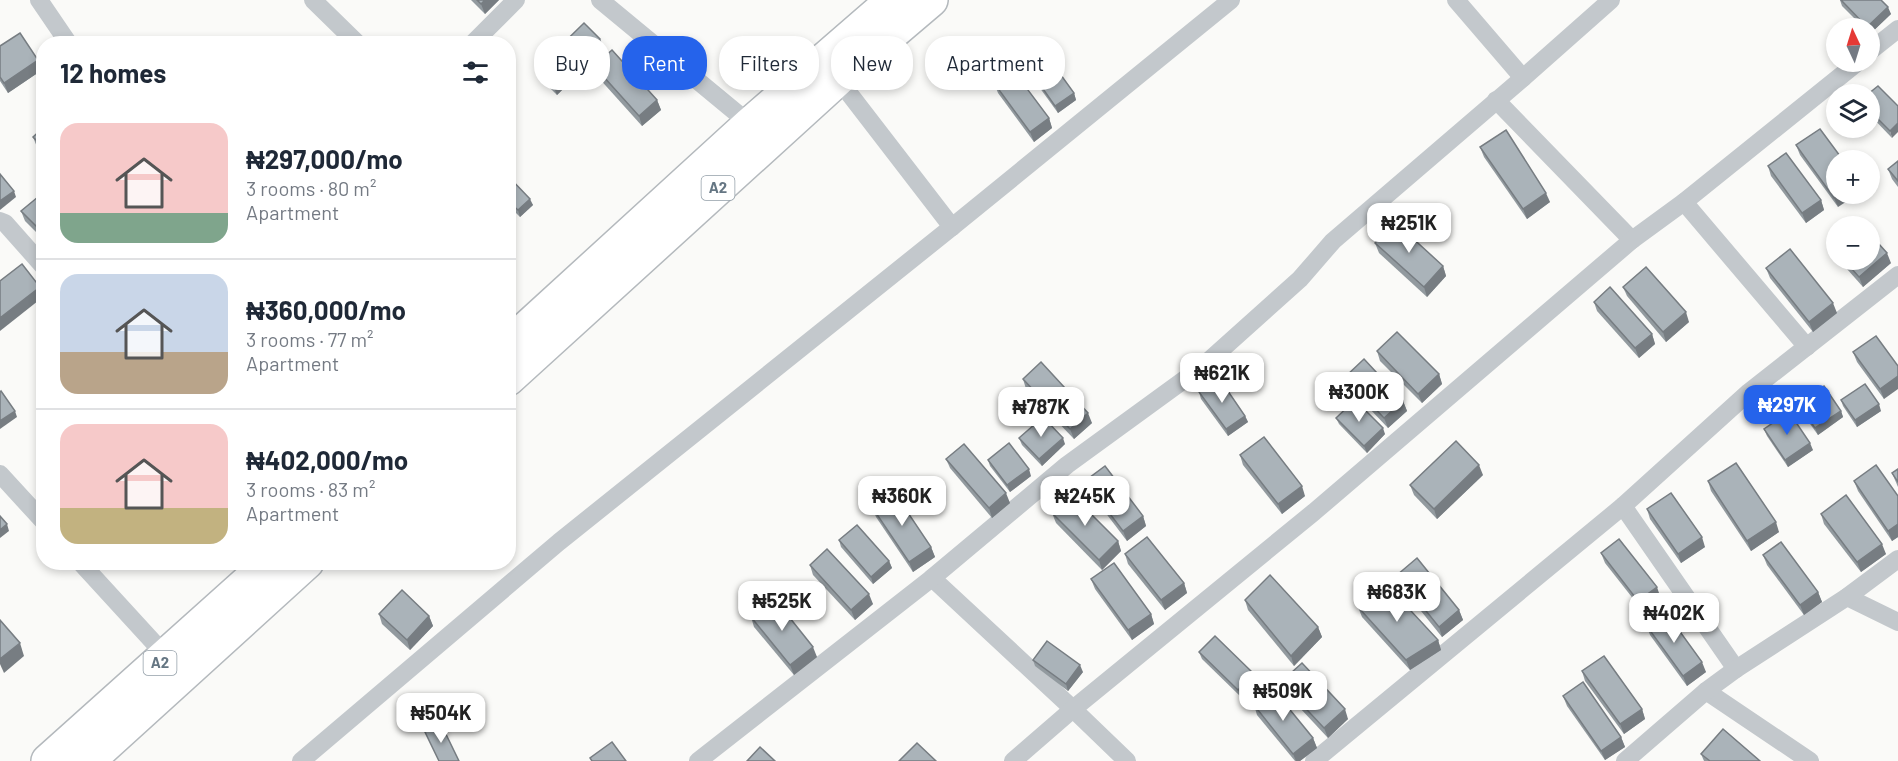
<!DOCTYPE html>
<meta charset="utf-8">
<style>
:root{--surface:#fff;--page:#f6f6f7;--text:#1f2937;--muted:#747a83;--line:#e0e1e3;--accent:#2563eb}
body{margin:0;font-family:Barlow,sans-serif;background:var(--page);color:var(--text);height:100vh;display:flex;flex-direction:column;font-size:22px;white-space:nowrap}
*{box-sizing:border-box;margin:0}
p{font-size:20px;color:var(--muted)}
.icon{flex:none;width:33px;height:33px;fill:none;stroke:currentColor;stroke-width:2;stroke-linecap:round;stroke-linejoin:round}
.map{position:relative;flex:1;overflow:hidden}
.panel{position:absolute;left:36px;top:36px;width:480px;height:534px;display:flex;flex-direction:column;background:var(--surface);border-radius:24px;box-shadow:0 3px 9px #0003}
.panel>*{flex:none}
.guide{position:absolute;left:534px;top:36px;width:570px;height:54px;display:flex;gap:12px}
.needle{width:39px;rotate:356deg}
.buttons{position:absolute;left:1826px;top:18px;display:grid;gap:12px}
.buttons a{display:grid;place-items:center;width:54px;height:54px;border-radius:50%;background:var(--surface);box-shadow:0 3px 9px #0003;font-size:30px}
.price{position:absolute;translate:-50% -51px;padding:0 14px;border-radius:12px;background:#fff;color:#222;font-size:20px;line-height:39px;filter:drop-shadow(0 2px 3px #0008)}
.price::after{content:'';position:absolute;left:50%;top:36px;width:18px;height:14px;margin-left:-9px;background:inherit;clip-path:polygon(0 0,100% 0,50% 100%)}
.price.current{background:var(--accent);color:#fff}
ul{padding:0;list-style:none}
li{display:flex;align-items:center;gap:18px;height:150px;padding:0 24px}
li+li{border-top:2px solid var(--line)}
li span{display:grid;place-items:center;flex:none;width:168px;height:120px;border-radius:18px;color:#555}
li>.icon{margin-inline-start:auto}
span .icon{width:72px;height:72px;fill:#fffc;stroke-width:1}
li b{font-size:26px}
h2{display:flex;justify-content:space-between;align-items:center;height:72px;padding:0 24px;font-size:26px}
.pill{padding:0 21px;border-radius:24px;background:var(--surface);box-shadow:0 3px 9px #0003;font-size:21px;line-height:54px}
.pill.current{background:var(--accent);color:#fff}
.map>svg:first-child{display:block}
</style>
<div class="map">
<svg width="1898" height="761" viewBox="0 0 1898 761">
<rect width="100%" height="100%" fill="#fafaf8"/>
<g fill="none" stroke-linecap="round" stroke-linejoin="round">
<defs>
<g id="highway">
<polyline points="508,345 750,124 893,0"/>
<polyline points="508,379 838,79 931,0"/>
<polyline points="48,761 270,562"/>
<polyline points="88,761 307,562"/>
</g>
</defs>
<use href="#highway" stroke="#b4b9bd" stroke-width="36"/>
<g stroke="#c3c8cc" stroke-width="18">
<polyline points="39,0 69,44"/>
<polyline points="313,0 358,44"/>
<polyline points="600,0 750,124"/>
<polyline points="1456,0 1523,78"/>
<polyline points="472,44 516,0"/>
<polyline points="1869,52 1898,29"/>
<polyline points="838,79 952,227"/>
<polyline points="1496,100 1632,240"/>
<polyline points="1684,202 1807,347"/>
<polyline points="0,221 5,223 44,267"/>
<polyline points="0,474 44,522"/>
<polyline points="1623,506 1736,669"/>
<polyline points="80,562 167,657"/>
<polyline points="932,578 1073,709 1127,761"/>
<polyline points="1847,597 1898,622"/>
<polyline points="1706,691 1810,761"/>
<polyline points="301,761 559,542 952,227 1231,0"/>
<polyline points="698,761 932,578 1067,465 1203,366 1300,279 1333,241 1523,78 1611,0"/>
<polyline points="1013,761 1073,709 1314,512 1632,240 1684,202 1858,62"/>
<polyline points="1314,761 1623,506 1749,392 1898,275"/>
<polyline points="1625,761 1706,691 1736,669 1847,597 1898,559"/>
</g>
<use href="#highway" stroke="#fff" stroke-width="33"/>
</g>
<g fill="#929a9f">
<polygon points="471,0 499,0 485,14"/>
<polygon points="1840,0 1881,0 1891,14 1870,34 1869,28 1864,28 1842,6"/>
<polygon points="600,39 604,49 557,95 541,79 537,69"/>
<polygon points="0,46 42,70 8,93 0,81"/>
<polygon points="594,66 657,100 661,110 642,126 597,76"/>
<polygon points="1027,66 1074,93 1076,100 1058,113 1029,73"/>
<polygon points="994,83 1049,118 1052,128 1034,142 998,93"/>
<polygon points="1878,86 1892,138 1869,114 1869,94"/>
<polygon points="44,127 44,154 37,147 33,137"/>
<polygon points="1820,129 1838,207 1800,155 1796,145"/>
<polygon points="1480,147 1550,202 1527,219 1484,157"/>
<polygon points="1898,161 1898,187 1892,179 1888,169"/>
<polygon points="1768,166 1821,200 1824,210 1806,223 1771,176"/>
<polygon points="508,176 533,205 520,217 508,205"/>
<polygon points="44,192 44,240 25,221 21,211"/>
<polygon points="1375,243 1443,266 1446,276 1427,297 1379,253"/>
<polygon points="1839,260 1869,260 1891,263 1863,287"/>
<polygon points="1766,268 1837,313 1813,332 1770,278"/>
<polygon points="1623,287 1689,322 1666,342 1627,296"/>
<polygon points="1594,302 1652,334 1655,344 1639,358 1597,311"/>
<polygon points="1377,351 1439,374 1442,384 1422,403 1380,361"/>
<polygon points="1853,352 1898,366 1884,399 1857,362"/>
<polygon points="1345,377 1403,401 1407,411 1388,428 1349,387"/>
<polygon points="1023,379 1092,423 1074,439 1026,389"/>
<polygon points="1199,392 1245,416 1248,422 1228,436 1201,399"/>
<polygon points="1841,400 1881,411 1857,427 1843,406"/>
<polygon points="1798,404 1841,411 1843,417 1818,435 1800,410"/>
<polygon points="1336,418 1385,434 1367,453 1339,424"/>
<polygon points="1764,429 1813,450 1788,467 1767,436"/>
<polygon points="1019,438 1065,444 1042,466 1022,445"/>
<polygon points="1240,455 1305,496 1282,514 1243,465"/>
<polygon points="946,459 1010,503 992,518 950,468"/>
<polygon points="988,460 1031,476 1010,492 990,466"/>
<polygon points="1898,469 1898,487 1892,473"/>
<polygon points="1483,475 1437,519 1414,495 1410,485"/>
<polygon points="1085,481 1143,516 1146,526 1127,541 1089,491"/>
<polygon points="1708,481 1779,532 1751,551 1711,491"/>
<polygon points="1854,481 1898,496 1898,537 1892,541 1858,491"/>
<polygon points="872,507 931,547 935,557 913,572 876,517"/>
<polygon points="1647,509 1705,547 1681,563 1650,519"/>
<polygon points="1052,513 1118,541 1121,551 1102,570 1056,523"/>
<polygon points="1821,514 1886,554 1861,572 1824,524"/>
<polygon points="839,540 889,561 892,568 873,584 841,547"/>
<polygon points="1601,553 1660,596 1642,610 1605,563"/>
<polygon points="1125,554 1184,583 1187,593 1165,610 1128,564"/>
<polygon points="1763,555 1818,592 1822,602 1804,615 1767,565"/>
<polygon points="810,565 873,604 855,620 813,575"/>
<polygon points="1397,575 1459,610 1463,620 1442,637 1400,585"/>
<polygon points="1091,579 1151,614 1154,624 1132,640 1095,589"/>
<polygon points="1245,600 1318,627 1322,637 1294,666 1248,610"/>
<polygon points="1358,607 1438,640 1441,650 1410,670 1362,617"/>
<polygon points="379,614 429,616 433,626 410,650 382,624"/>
<polygon points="751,617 817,657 794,675 754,627"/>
<polygon points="1646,625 1706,672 1687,686 1650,635"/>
<polygon points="1199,652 1257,681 1241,697 1202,659"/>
<polygon points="1033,660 1083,672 1068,691 1035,666"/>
<polygon points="1582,671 1642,709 1645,719 1624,734 1585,681"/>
<polygon points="1281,682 1348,719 1328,738 1285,692"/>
<polygon points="1563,696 1621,737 1625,747 1605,760 1567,706"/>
<polygon points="1254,705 1313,738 1317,748 1300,761 1295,761 1257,715"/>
<polygon points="1701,754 1760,761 1704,761"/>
</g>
<g fill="#777d82">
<polygon points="485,0 499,0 485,14 481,4"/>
<polygon points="1888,7 1891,14 1870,34 1869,28 1868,28 1867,27"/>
<polygon points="600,39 604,49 557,95 553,85"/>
<polygon points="38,60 42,70 8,93 4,83"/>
<polygon points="1074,93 1076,100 1058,113 1055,106"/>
<polygon points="657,100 661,110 642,126 639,116"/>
<polygon points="1049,118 1052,128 1034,142 1030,132"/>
<polygon points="1898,123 1898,132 1892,138 1890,131"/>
<polygon points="14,191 16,197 0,210 0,201"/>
<polygon points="1546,193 1550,202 1527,219 1523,209"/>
<polygon points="1840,194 1858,194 1838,207 1834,198"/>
<polygon points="530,199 533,205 520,217 518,210"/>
<polygon points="1821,200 1824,210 1806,223 1802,213"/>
<polygon points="1887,253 1891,263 1863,287 1859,277"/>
<polygon points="1443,266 1446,276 1427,297 1424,287"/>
<polygon points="40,287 43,297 0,331 0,318"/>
<polygon points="1833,303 1837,313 1813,332 1809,322"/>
<polygon points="1686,312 1689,322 1666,342 1663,332"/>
<polygon points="1652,334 1655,344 1639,358 1635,348"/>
<polygon points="1439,374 1442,384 1422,403 1418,394"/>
<polygon points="1898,376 1898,389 1884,399 1880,389"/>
<polygon points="1403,401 1407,411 1388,428 1384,418"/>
<polygon points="1879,404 1881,411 1857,427 1855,420"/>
<polygon points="15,411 17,417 0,429 0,421"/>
<polygon points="1841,411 1843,417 1818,435 1815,428"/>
<polygon points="1088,413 1092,423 1074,439 1070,429"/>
<polygon points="1245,416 1248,422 1228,436 1226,429"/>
<polygon points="1383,428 1385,434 1367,453 1364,446"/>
<polygon points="1063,438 1065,444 1042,466 1039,459"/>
<polygon points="1810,443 1813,450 1788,467 1785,460"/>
<polygon points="1479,465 1483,475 1437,519 1434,509"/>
<polygon points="1029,469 1031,476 1010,492 1007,485"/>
<polygon points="1302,486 1305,496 1282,514 1278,504"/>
<polygon points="1006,493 1010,503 992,518 989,508"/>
<polygon points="1143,516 1146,526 1127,541 1123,531"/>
<polygon points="1776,522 1779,532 1751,551 1747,541"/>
<polygon points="7,524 9,531 0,538 0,530"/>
<polygon points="1898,524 1898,537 1892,541 1888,531"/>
<polygon points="1702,537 1705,547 1681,563 1678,554"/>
<polygon points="1118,541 1121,551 1102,570 1099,560"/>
<polygon points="1882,544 1886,554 1861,572 1857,562"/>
<polygon points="931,547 935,557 913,572 909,562"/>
<polygon points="889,561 892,568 873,584 871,577"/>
<polygon points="1184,583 1187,593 1165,610 1161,600"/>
<polygon points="1657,587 1660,596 1642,610 1638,601"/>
<polygon points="1818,592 1822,602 1804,615 1800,605"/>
<polygon points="869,594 873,604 855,620 851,610"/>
<polygon points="1459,610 1463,620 1442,637 1439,627"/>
<polygon points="1151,614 1154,624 1132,640 1128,630"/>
<polygon points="429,616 433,626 410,650 407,640"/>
<polygon points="1318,627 1322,637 1294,666 1291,656"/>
<polygon points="1438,640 1441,650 1410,670 1406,660"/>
<polygon points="20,643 24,656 4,673 0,664 0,659"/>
<polygon points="813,647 817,657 794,675 790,665"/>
<polygon points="1702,662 1706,672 1687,686 1683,676"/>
<polygon points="1080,665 1083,672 1068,691 1066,684"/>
<polygon points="1254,674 1257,681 1241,697 1238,690"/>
<polygon points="1345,709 1348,719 1328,738 1324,728"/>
<polygon points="1642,709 1645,719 1624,734 1620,724"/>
<polygon points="1621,737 1625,747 1605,760 1601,751"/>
<polygon points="1313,738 1317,748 1300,761 1296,761 1293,754"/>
</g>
<g fill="#aab3b9" stroke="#777d82" stroke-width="1.5">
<polygon points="477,0 485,0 481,4"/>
<polygon points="1841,0 1881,0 1888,7 1867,27"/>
<polygon points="584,23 600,39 553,85 537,69"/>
<polygon points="20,33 38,60 4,83 0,77 0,46"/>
<polygon points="612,50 657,100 639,116 594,66"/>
<polygon points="1045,53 1074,93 1055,106 1027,66"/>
<polygon points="1013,70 1049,118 1030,132 994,83"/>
<polygon points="1878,86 1898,106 1898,123 1890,131 1869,110 1868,94"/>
<polygon points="44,127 44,148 33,137"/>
<polygon points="1820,129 1843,160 1836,160 1836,194 1840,194 1834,198 1796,145"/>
<polygon points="1506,130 1546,193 1523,209 1480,147"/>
<polygon points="1786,153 1821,200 1802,213 1768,166"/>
<polygon points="1898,161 1898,181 1888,169"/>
<polygon points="0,174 14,191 0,201"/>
<polygon points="508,176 530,199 518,210 508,201"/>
<polygon points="44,192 44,234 21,211"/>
<polygon points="1395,222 1443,266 1424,287 1375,243"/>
<polygon points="1869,233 1887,253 1859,277 1844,260 1869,260"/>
<polygon points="1790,249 1833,303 1809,322 1766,268"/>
<polygon points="22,264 40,287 0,318 0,281"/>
<polygon points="1646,267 1686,312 1663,332 1623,287"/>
<polygon points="1610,287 1652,334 1635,348 1594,302"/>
<polygon points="1397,332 1439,374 1418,394 1377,351"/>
<polygon points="1876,336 1898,366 1898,376 1880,389 1853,352"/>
<polygon points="1364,359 1403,401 1384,418 1345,377"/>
<polygon points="1041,362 1088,413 1070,429 1023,379"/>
<polygon points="1219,378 1245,416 1226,429 1199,392"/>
<polygon points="1865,384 1879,404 1855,420 1841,400"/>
<polygon points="1824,386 1841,411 1815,428 1798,404"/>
<polygon points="1,391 15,411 0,421 0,392"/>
<polygon points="1355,400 1383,428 1364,446 1336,418"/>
<polygon points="1789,412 1810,443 1785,460 1764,429"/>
<polygon points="1043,417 1063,438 1039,459 1019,438"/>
<polygon points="1264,437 1302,486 1278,504 1240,455"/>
<polygon points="1456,441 1479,465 1434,509 1410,485"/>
<polygon points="1009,443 1029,469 1007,485 988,460"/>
<polygon points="964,444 1006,493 989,508 946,459"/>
<polygon points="1736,463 1776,522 1747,541 1708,481"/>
<polygon points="1876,465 1898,496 1898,524 1888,531 1854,481"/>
<polygon points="1105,466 1143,516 1123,531 1085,481"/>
<polygon points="1898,469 1898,482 1892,473"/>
<polygon points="894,492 931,547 909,562 872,507"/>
<polygon points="1671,493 1702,537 1678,554 1647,509"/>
<polygon points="1072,495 1118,541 1099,560 1052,513"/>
<polygon points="1846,495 1882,544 1857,562 1821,514"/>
<polygon points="0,516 7,524 0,530"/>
<polygon points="857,525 889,561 871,577 839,540"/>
<polygon points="1147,537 1184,583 1161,600 1125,554"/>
<polygon points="1619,539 1657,587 1638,601 1601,553"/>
<polygon points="1781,542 1818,592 1800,605 1763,555"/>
<polygon points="827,549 869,594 851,610 810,565"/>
<polygon points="1417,558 1459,610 1439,627 1397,575"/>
<polygon points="1114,563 1151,614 1128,630 1091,579"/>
<polygon points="1270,575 1318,627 1291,656 1245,600"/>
<polygon points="1386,584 1438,640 1406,660 1358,607"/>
<polygon points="402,590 429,616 407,640 379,614"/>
<polygon points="774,598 813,647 790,665 751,617"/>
<polygon points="1665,611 1702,662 1683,676 1646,625"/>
<polygon points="0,620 20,643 0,659"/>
<polygon points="1215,636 1254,674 1238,690 1199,652"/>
<polygon points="1047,641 1080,665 1066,684 1033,660"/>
<polygon points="1604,656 1642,709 1620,724 1582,671"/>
<polygon points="1302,663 1345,709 1324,728 1281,682"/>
<polygon points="1583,682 1621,737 1601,751 1563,696"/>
<polygon points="1273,689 1313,738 1293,754 1254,705"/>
<polygon points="441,724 459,761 439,761 425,732"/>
<polygon points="1723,729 1760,761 1710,761 1701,754"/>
<polygon points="612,742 626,761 592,761 590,758"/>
<polygon points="917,743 936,761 899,761"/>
<polygon points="760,747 775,761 747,761"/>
</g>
<g text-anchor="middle" stroke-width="6" stroke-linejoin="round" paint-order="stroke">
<g fill="#fff" stroke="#939fa8" stroke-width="1.5">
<rect x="701.5" y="176" width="33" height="24" rx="4.5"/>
<rect x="143.5" y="651" width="33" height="24" rx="4.5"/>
</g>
<g font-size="15" font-weight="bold" fill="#657683">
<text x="718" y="193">A2</text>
<text x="160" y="668">A2</text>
</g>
</g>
</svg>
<div class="buttons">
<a><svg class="needle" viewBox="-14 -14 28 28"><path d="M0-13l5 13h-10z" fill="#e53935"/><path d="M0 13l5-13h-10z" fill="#747a83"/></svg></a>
<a><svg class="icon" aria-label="layers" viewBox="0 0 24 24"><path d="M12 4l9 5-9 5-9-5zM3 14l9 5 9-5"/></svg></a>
<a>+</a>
<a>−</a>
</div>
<b class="price" style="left:1409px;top:254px">₦251K</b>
<b class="price" style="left:1222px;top:404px">₦621K</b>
<b class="price" style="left:1359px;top:423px">₦300K</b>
<b class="price current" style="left:1787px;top:436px">₦297K</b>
<b class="price" style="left:1041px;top:438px">₦787K</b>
<b class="price" style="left:902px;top:527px">₦360K</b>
<b class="price" style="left:1085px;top:527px">₦245K</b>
<b class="price" style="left:1397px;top:623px">₦683K</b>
<b class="price" style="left:782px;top:632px">₦525K</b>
<b class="price" style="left:1674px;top:644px">₦402K</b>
<b class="price" style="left:1283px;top:722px">₦509K</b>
<b class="price" style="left:441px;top:744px">₦504K</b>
<div class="guide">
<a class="pill">Buy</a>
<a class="pill current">Rent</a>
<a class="pill">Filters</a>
<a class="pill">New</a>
<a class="pill">Apartment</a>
</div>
<section class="panel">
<h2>12 homes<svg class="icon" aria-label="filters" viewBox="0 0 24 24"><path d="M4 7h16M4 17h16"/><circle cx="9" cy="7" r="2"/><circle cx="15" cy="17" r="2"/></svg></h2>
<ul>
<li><span style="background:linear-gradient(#f6c9c9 75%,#7fa58c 0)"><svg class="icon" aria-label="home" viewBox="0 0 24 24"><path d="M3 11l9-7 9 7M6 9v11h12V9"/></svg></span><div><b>₦297,000/mo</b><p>3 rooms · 80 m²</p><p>Apartment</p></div></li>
<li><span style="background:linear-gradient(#c9d6e8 65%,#b9a48a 0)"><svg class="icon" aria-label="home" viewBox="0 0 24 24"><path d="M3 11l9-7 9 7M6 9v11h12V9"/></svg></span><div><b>₦360,000/mo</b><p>3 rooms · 77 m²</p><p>Apartment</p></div></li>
<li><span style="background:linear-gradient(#f6c9c9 70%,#c2b280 0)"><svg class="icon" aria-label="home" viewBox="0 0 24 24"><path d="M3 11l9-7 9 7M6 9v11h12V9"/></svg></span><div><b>₦402,000/mo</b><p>3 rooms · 83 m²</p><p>Apartment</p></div></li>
</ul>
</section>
</div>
